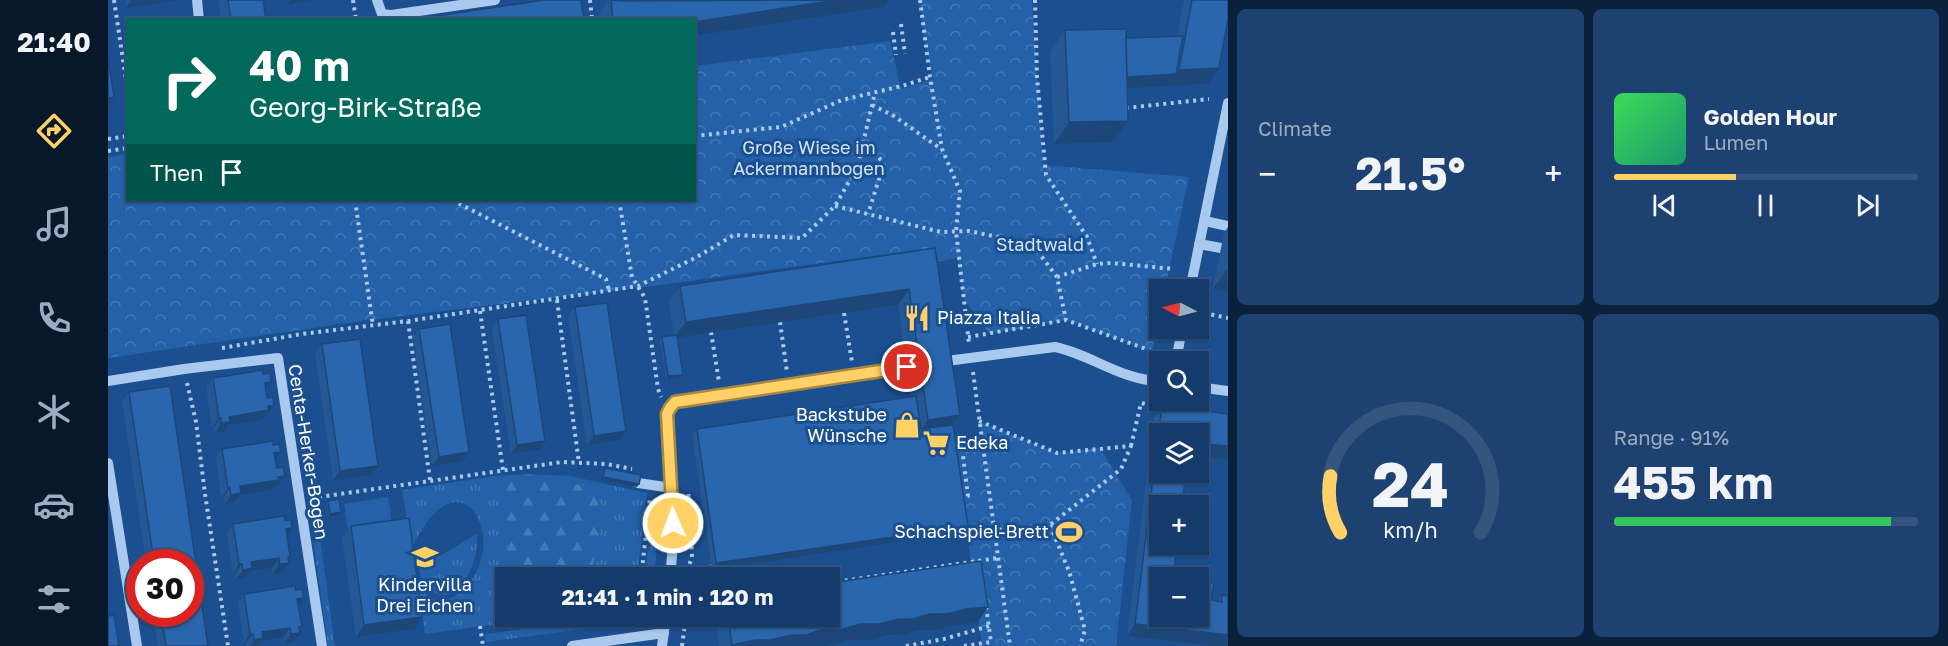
<!DOCTYPE html>
<meta charset="utf-8">
<style>
body{margin:0;font-family:"Golos Text",sans-serif;background:#1d4271;color:#f1f3f6;height:100vh;display:flex;flex-direction:column;font-size:22px;white-space:nowrap}
*{box-sizing:border-box;margin:0}
p{font-size:20px;color:#9dadc1}
.icon{flex:none;width:33px;height:33px;fill:none;stroke:currentColor;stroke-width:2;stroke-linecap:round;stroke-linejoin:round}
.map{position:relative;flex:1;overflow:hidden}
.sheet{display:flex;flex-direction:column;gap:9px;padding:9px;background:#0b203b;width:720px}
.sheet>*{flex:none}
.hud{position:absolute;left:18px;top:18px;width:570px;height:183px;border-radius:0px;box-shadow:0 2px 4px #0004,0 0 0 2px #33557e;background:#00695c;color:#fff;overflow:hidden}
.needle{width:39px;rotate:276deg}
.controls{position:absolute;left:1041px;top:279px;display:grid;gap:12px}
.controls a{display:grid;place-items:center;width:60px;height:60px;border-radius:0px;background:#143b6b;box-shadow:0 2px 4px #0004,0 0 0 2px #33557e;font-size:30px}
.speed{position:absolute;left:18px;top:549px;display:flex;gap:12px;font-size:30px;font-weight:700;text-align:center}
.speed>*{display:grid;place-content:center;width:78px;height:78px;border-radius:50%;background:#143b6b;box-shadow:0 2px 4px #0004,0 0 0 2px #33557e;line-height:1}
.speed .limit{border:9px solid #d22;background:#fff;color:#111}
.pin{position:absolute;display:grid;place-items:center;width:51px;height:51px;color:#fff;margin:-26px;border:3px solid #fff;border-radius:50%;box-shadow:0 2px 6px #0007}
.me{position:absolute;width:66px;margin:-33px;rotate:358deg;stroke-linejoin:round;filter:drop-shadow(0 0 4px #0008)}
.turn{display:flex;align-items:center;gap:21px;height:126px;padding:0 24px;font-size:27px}
.turn .icon{width:78px;height:78px;stroke-width:2.5}
.turn b{display:block;font-size:42px;line-height:51px}
.then{display:flex;align-items:center;height:57px;padding:0 24px;background:#0003;gap:12px;font-size:22px}
.big{font-size:45px;font-weight:700;line-height:1.1}
.sheet .tile{flex:1;display:flex;flex-direction:column;justify-content:center;gap:9px;min-width:0;padding:0 21px;border-radius:9px;background:#1d4271}
.sheet .dial{align-items:center;gap:0}
.dial svg{height:156px;overflow:visible;fill:none;stroke:#33557e;stroke-width:7;stroke-linecap:round;text-anchor:middle}
.dial text{fill:#f1f3f6;stroke:none}
.song{display:flex;align-items:center;gap:18px}
.cover{width:72px;height:72px;border-radius:9px;background:linear-gradient(135deg,hsl(130 70% 55%),hsl(160 70% 35%))}
.played{height:6px;border-radius:3px;background:linear-gradient(90deg,#ffd166 40%,#33557e 40%)}
.keys{display:flex;justify-content:space-around;direction:ltr}
.heat{display:flex;justify-content:space-between;align-items:center;font-size:33px;direction:ltr}
.charge{height:9px;border-radius:4px;background:linear-gradient(90deg,#34c759 91%,#33557e 0)}
.sheet .tiles{flex:1;display:grid;gap:9px;grid-template-columns:repeat(2,1fr)}
.trip{position:absolute;left:387px;top:567px;width:345px;height:60px;border-radius:0px;background:#143b6b;box-shadow:0 2px 4px #0004,0 0 0 2px #33557e;font-weight:700;line-height:60px;text-align:center}
main{display:flex;flex:1;min-height:0}
.dock{display:flex;flex-direction:column;width:108px;justify-content:space-around;align-items:center;background:#08182b;color:#9dadc1}
.dock .icon{width:42px;height:42px}
.dock .current{color:#ffd166}
.dock b{font-size:27px;color:#f1f3f6}
.map>svg:first-child{display:block}
</style>
<main>
<nav class="dock">
<b>21:40</b>
<svg class="icon current" aria-label="directions" viewBox="0 0 24 24"><path d="M12 3l9 9-9 9-9-9zM9 14v-3h6M13 9l2 2-2 2"/></svg>
<svg class="icon" aria-label="music" viewBox="0 0 24 24"><path d="M9 18V5l10-2v13"/><circle cx="6" cy="18" r="3"/><circle cx="16" cy="16" r="3"/></svg>
<svg class="icon" aria-label="phone" viewBox="0 0 24 24"><path d="M5 4h4l2 5-3 2q2 4 5 5l2-3 5 2v4C11 20 4 13 5 4z"/></svg>
<svg class="icon" aria-label="climate" viewBox="0 0 24 24"><path d="M12 3v18M4 7l16 10M4 17L20 7"/></svg>
<svg class="icon" aria-label="car" viewBox="0 0 24 24"><path d="M5 17H2v-5l4-1 3-4h7l3 4 3 1v5h-3M9 17h6M6 11h13"/><circle cx="7" cy="17" r="2"/><circle cx="17" cy="17" r="2"/></svg>
<svg class="icon" aria-label="filters" viewBox="0 0 24 24"><path d="M4 7h16M4 17h16"/><circle cx="9" cy="7" r="2"/><circle cx="15" cy="17" r="2"/></svg>
</nav>
<div class="map">
<svg width="1120" height="646" viewBox="0 0 1120 646">
<defs>
<pattern id="grass-tufts" width="24" height="20" patternUnits="userSpaceOnUse" patternTransform="scale(1.5)"><rect width="24" height="20" fill="#2461a8"/><path d="M3 7l-1-3M5 7V3M7 7l1-3M15 17l-1-3M17 17v-4M19 17l1-3" fill="none" stroke="#4579b5"/></pattern>
<pattern id="forest-firs" width="22" height="20" patternUnits="userSpaceOnUse" patternTransform="scale(1.5)"><rect width="22" height="20" fill="#2461a8"/><path d="M5 1l3.5 6h-7zM16 11l3.5 6h-7z" fill="#4579b5"/></pattern>
<pattern id="park-crowns" width="20" height="18" patternUnits="userSpaceOnUse" patternTransform="scale(1.5)"><rect width="20" height="18" fill="#2461a8"/><path d="M2 6a3 3 0 1 1 6 0M12 15a3 3 0 1 1 6 0" fill="none" stroke="#4579b5"/></pattern>
</defs>
<rect width="100%" height="100%" fill="#1b4f8f"/>
<g fill="url(#grass-tufts)">
<path d="M 420,474 L 462,476 L 539,493 L 529,577 L 398,578 L 398,616 L 442,617 L 317,634 L 310,587 C 321,598 335,606 350,594 C 409,547 353,442 304,548 L 294,490 L 387,476 Z"/>
<polygon points="546,500 548,559 545,577 537,577"/>
<polygon points="211,531 227,646 220,646 204,532"/>
<path d="M 369,534 C 369,540 369,547 368,553 C 365,571 346,608 324,591 C 315,585 312,578 311,568 Z"/>
<polygon points="498,618 499,626 378,642 377,634"/>
</g>
<polygon fill="url(#forest-firs)" points="390,482 446,482 481,486 496,508 485,565 461,577 437,578 403,565"/>
<g fill="url(#park-crowns)">
<polygon points="812,0 924,0 935,165 1081,177 1057,289 1052,290 1051,317 1044,352 958,320 882,334 855,298 850,258 827,262 825,248 544,286 260,320 0,358 0,157 19,154 20,200 586,200 587,66 782,41 793,89 825,79 816,36"/>
<polygon points="871,421 949,453 992,448 1024,500 1008,646 874,646 848,449 875,445"/>
</g>
<polygon fill="#2461a8" points="280,497 284,522 240,529 236,504"/>
<g fill="none" stroke-linecap="round" stroke-linejoin="round">
<g stroke="#a9c9ee" stroke-width="4" stroke-dasharray="3 4.5" stroke-linecap="butt">
<polyline points="6,0 20,93"/>
<polyline points="245,0 248,20"/>
<polyline points="482,0 484,20"/>
<polyline points="812,0 822,77 834,149 852,191 848,231 861,344"/>
<polyline points="927,0 929,77 938,175 979,237 989,264"/>
<polyline points="793,24 797,54"/>
<polyline points="785,32 788,55"/>
<polyline points="764,105 786,116 833,149"/>
<polyline points="1018,108 1101,99"/>
<polyline points="586,136 673,127 734,100 794,86 822,77"/>
<polyline points="0,139 20,136"/>
<polyline points="755,142 776,163 760,214"/>
<polyline points="0,151 20,148"/>
<polyline points="247,200 265,326"/>
<polyline points="344,200 498,279 501,291"/>
<polyline points="511,200 524,277 537,298 550,389 553,397"/>
<polyline points="727,206 833,232 861,231 924,244 949,277 958,320"/>
<polyline points="949,277 989,264 1003,263 1066,269"/>
<polyline points="449,300 471,463"/>
<polyline points="372,311 395,470"/>
<polyline points="736,313 744,362"/>
<polyline points="1096,313 1120,318"/>
<polyline points="300,321 322,480"/>
<polyline points="672,322 679,372"/>
<polyline points="603,332 611,382"/>
<polyline points="860,337 958,320 1049,353"/>
<polyline points="114,348 194,334 300,321 530,286 587,258 626,235 694,238 727,206 749,168 767,93"/>
<polyline points="865,372 902,646"/>
<polyline points="795,380 802,391"/>
<polyline points="79,383 88,422 97,494 120,646"/>
<polyline points="871,421 949,453 1023,446 1013,469 942,525 887,530"/>
<polyline points="1023,446 1033,403 1056,408"/>
<polyline points="211,497 454,462 499,464 524,469"/>
<polyline points="852,497 860,496 854,448"/>
<polyline points="942,525 961,571 977,630 972,646"/>
<polyline points="579,570 607,566"/>
<polyline points="579,571 584,557 583,521 580,490"/>
<polyline points="533,578 542,498"/>
<polyline points="722,583 890,558"/>
<polyline points="372,626 375,646"/>
<polyline points="574,646 578,616"/>
<polyline points="798,646 836,639 881,626"/>
<polyline points="856,646 883,642 878,606"/>
</g>
<g stroke="#a9c9ee" stroke-width="10">
<polyline points="89,0 91,20"/>
<polyline points="269,0 274,14 283,15 387,0"/>
<polyline points="1097,221 1120,226"/>
<polyline points="1091,244 1113,248"/>
<polyline points="1082,290 1120,103"/>
<path d="M 831,362 L 947,347 C 982,354 1015,381 1052,381"/>
<polyline points="1068,362 1074,328"/>
<polyline points="0,381 76,369 170,358 214,646"/>
<polyline points="1090,387 1120,391"/>
<polyline points="0,463 29,646"/>
<polyline points="530,483 564,488"/>
<polyline points="562,578 565,545 559,414 562,408 567,402 799,367"/>
<polyline points="464,646 556,633"/>
<polyline points="554,646 558,616"/>
</g>
</g>
<g fill="#245895">
<polygon points="17,0 73,0 18,8"/>
<polygon points="110,0 155,0 158,20 113,20"/>
<polygon points="500,0 518,0 776,7 586,36 586,20 492,20 491,13"/>
<polygon points="1076,0 1120,0 1111,68 1100,84 1019,88 1005,142 946,144 942,52 957,30 1018,38 1069,36"/>
<polygon points="1120,227 1120,292 1105,289 1116,233"/>
<polygon points="827,248 852,415 845,425 855,532 604,570 584,435 589,429 803,397 790,305 569,337 575,375 572,378 558,380 552,340 554,337 566,335 561,302 572,286"/>
<polygon points="467,307 512,440 479,445 460,317"/>
<polygon points="390,319 431,450 403,454 384,329"/>
<polygon points="311,329 361,452 354,462 324,466 305,338"/>
<polygon points="214,344 263,475 225,480 207,353"/>
<polygon points="155,374 163,382 158,390 160,415 158,415 154,420 120,425 116,432 107,433 106,427 104,428 98,387 105,378"/>
<polygon points="62,386 100,646 50,646 45,614 82,614 82,562 38,562 14,401 21,392"/>
<polygon points="1054,406 1120,414 1120,459 1090,456 1090,434 1052,434 1052,616 1090,616 1090,589 1096,582 1103,600 1110,601 1114,595 1120,646 1102,646 1019,636 1046,418"/>
<polygon points="165,445 173,452 167,460 170,485 167,486 164,490 132,495 126,503 117,504 116,497 113,498 108,458 114,449"/>
<polygon points="220,501 233,512 231,515 220,517 218,504"/>
<polygon points="177,520 184,528 179,536 182,556 174,572 165,574 164,568 142,571 137,578 128,579 127,573 125,574 119,533 125,524"/>
<polygon points="243,526 306,629 248,637 234,538"/>
<polygon points="136,594 190,606 194,626 185,642 176,644 175,637 154,641 150,646 139,646 138,643 136,643 130,603"/>
<polygon points="880,607 869,623 846,625 828,630 810,630 794,635 779,635 761,640 741,640 721,646 611,646 607,616 722,616"/>
</g>
<g fill="#1d4779">
<polygon points="23,0 73,0 18,8"/>
<polygon points="183,0 203,0 180,4"/>
<polygon points="728,0 781,0 776,7 586,36 586,22"/>
<polygon points="1111,68 1100,84 1003,89 1012,77 1068,74 1071,70"/>
<polygon points="6,97 0,106 0,98"/>
<polygon points="1020,121 1005,142 946,144 961,122"/>
<polygon points="1119,269 1120,292 1105,289"/>
<polygon points="801,289 790,305 566,338 578,322"/>
<polygon points="575,375 572,378 558,380 560,376"/>
<polygon points="163,382 156,391 157,383"/>
<polygon points="160,406 166,406 160,415 158,415 154,420 120,425 116,432 107,433 113,423 121,417"/>
<polygon points="852,415 840,431 809,436 820,420"/>
<polygon points="111,418 113,418 106,427 104,428"/>
<polygon points="518,431 512,440 479,445 486,436"/>
<polygon points="437,441 431,450 403,454 409,445"/>
<polygon points="1090,443 1120,446 1120,459 1090,456"/>
<polygon points="173,452 166,461 166,453"/>
<polygon points="361,452 354,462 324,466 331,457"/>
<polygon points="270,466 263,475 225,480 232,471"/>
<polygon points="177,476 170,485 167,486 164,490 132,495 126,503 117,504 123,495 132,486"/>
<polygon points="495,477 531,484 529,487 493,480"/>
<polygon points="120,488 122,488 116,497 113,498"/>
<polygon points="233,512 231,515 220,517 222,514"/>
<polygon points="860,526 855,532 604,570 608,563"/>
<polygon points="184,528 178,538 178,529"/>
<polygon points="182,556 177,563 181,563 174,572 165,574 171,564 180,557"/>
<polygon points="171,558 164,568 142,571 137,578 128,579 135,570 143,562"/>
<polygon points="131,564 134,564 127,573 125,574"/>
<polygon points="196,598 189,608 189,599"/>
<polygon points="880,607 869,623 846,625 828,630 810,630 794,635 779,635 761,640 741,640 721,646 624,646 647,640 752,624 857,609"/>
<polygon points="314,617 306,629 248,637 256,625"/>
<polygon points="1027,624 1120,635 1120,646 1102,646 1019,636"/>
<polygon points="194,626 188,633 192,633 185,642 176,644 183,634 191,627"/>
<polygon points="182,628 175,637 154,641 150,646 142,646 146,640 154,632"/>
<polygon points="142,634 145,634 138,643 136,643"/>
</g>
<g fill="#2a66ad" stroke="#1d4779" stroke-width="1.5">
<polygon points="120,0 155,0 158,20 123,20"/>
<polygon points="436,0 473,0 476,20 302,20"/>
<polygon points="503,0 518,1 728,0 586,22 586,20 505,20"/>
<polygon points="1084,0 1120,0 1120,19 1111,68 1071,70"/>
<polygon points="1018,29 1020,121 961,122 957,30"/>
<polygon points="1075,36 1068,74 1019,77 1018,38"/>
<polygon points="0,58 6,97 0,98"/>
<polygon points="827,248 852,415 820,420 801,289 578,322 572,286"/>
<polygon points="499,303 518,431 486,436 467,307"/>
<polygon points="418,315 437,441 409,445 390,319"/>
<polygon points="342,324 361,452 331,457 311,329"/>
<polygon points="569,335 575,375 560,376 554,337"/>
<polygon points="252,339 270,466 232,471 214,344"/>
<polygon points="155,370 155,374 162,373 163,382 157,383 159,398 165,397 166,406 160,406 161,410 121,417 122,422 113,423 113,418 111,418 105,378"/>
<polygon points="62,386 100,646 58,646 53,614 82,614 82,562 46,562 21,392"/>
<polygon points="808,396 813,429 845,425 860,526 608,563 589,429"/>
<polygon points="1054,406 1120,414 1120,446 1090,443 1090,434 1052,434 1052,472 1078,472 1074,506 1052,506 1052,544 1069,544 1065,578 1052,578 1052,616 1090,616 1090,597 1094,597 1096,582 1106,583 1103,600 1114,602 1114,595 1120,596 1120,635 1027,624"/>
<polygon points="165,441 165,445 171,444 173,452 166,453 169,468 175,467 177,476 170,477 171,480 132,486 133,493 123,495 122,488 120,488 114,449"/>
<polygon points="497,468 533,475 531,484 495,477"/>
<polygon points="231,499 233,512 222,514 220,501"/>
<polygon points="176,516 177,520 183,520 184,528 178,529 182,556 180,557 181,563 171,564 171,558 143,562 144,568 135,570 134,564 131,564 125,524"/>
<polygon points="301,518 314,617 256,625 243,526"/>
<polygon points="873,561 880,607 857,609 839,614 821,614 805,619 790,619 772,624 752,624 732,630 713,630 698,635 682,635 663,640 647,640 624,645 620,616 722,616 722,583"/>
<polygon points="187,586 188,590 194,589 196,598 189,599 194,626 191,627 192,633 183,634 182,628 154,632 155,638 146,640 145,634 142,634 136,594"/>
<polygon points="6,615 11,646 0,646 0,616"/>
</g>
<g fill="none" stroke-linecap="round" stroke-linejoin="round">
<g stroke="#a68842" stroke-width="15">
<polyline id="route" points="565,523 559,414 562,408 567,402 799,367"/>
</g>
<use href="#route" stroke="#ffd166" stroke-width="10"/>
</g>
<defs>
<g id="restaurant-bare" transform="scale(2.07)"><path d="M-5-6h1v4h1v-4h1v4h1v-4h1v5L-1.5 .5V6h-2V.5L-5-1ZM5-6V6H3V1.5H1.5Q1.5-4 5-6Z" fill="#ffd166" stroke="#1b4f8f" stroke-width="2.5" paint-order="stroke"/></g>
<g id="shop-bare" transform="scale(2.07)"><path d="M-5-2.5h2.3a2.7 3.5 0 0 1 5.4 0H5L5.5 6h-11ZM-1.5-2.5h3a1.5 2.3 0 0 0-3 0Z" fill="#ffd166" stroke="#1b4f8f" stroke-width="2.5" paint-order="stroke"/></g>
<g id="supermarket-bare" transform="scale(2.07)"><path d="M-6-5.5h2.5l.6 2H6L4.5 2H-2.5L-4.4-4H-6ZM-1.5 3.2a1.3 1.3 0 1 0 .1 0ZM3 3.2a1.3 1.3 0 1 0 .1 0Z" fill="#ffd166" stroke="#1b4f8f" stroke-width="2.5" paint-order="stroke"/></g>
<g id="stadium-bare" transform="scale(2.07)"><path d="M0-5a6.5 5 0 1 0 0 10a6.5 5 0 1 0 0-10ZM-3.5-1.8h7v3.6h-7Z" fill="#ffd166" stroke="#1b4f8f" stroke-width="2.5" paint-order="stroke"/></g>
<g id="school-bare" transform="scale(2.07)"><path d="M0-5L7-2L0 1L-7-2ZM-4 1L0 2.5L4 1V4Q0 6-4 4Z" fill="#ffd166" stroke="#1b4f8f" stroke-width="2.5" paint-order="stroke"/></g>
</defs>
<g fill-rule="evenodd">
<use href="#restaurant-bare" x="809" y="318"/>
<use href="#shop-bare" x="799" y="425"/>
<use href="#supermarket-bare" x="828" y="443"/>
<use href="#stadium-bare" x="961" y="532"/>
<use href="#school-bare" x="317" y="557"/>
</g>
<g text-anchor="middle" stroke-width="6" stroke-linejoin="round" paint-order="stroke">
<g font-size="18" fill="#cfe3fa" stroke="#1b4f8f">
<text x="701" y="154">Große Wiese im<tspan x="701" dy="21">Ackermannbogen</tspan></text>
<text x="932" y="251">Stadtwald</text>
</g>
<g font-size="18" fill="#fff" stroke="#1b4f8f" text-anchor="start">
<text x="829" y="324">Piazza Italia</text>
<text x="779" y="421" text-anchor="end">Backstube<tspan x="779" dy="21">Wünsche</tspan></text>
<text x="848" y="449">Edeka</text>
<text x="941" y="538" text-anchor="end">Schachspiel-Brett</text>
<text x="317" y="591" text-anchor="middle">Kindervilla<tspan x="317" dy="21">Drei Eichen</tspan></text>
</g>
<g font-size="18" fill="#fff" stroke="#1b4f8f">
<text transform="translate(200 452) rotate(81)" y="6">Centa-Herker-Bogen</text>
</g>
</g>
</svg>
<div class="controls">
<a><svg class="needle" viewBox="-14 -14 28 28"><path d="M0-13l5 13h-10z" fill="#e53935"/><path d="M0 13l5-13h-10z" fill="#9dadc1"/></svg></a>
<a><svg class="icon" aria-label="search" viewBox="0 0 24 24"><circle cx="10" cy="10" r="6"/><path d="M15 15l6 6"/></svg></a>
<a><svg class="icon" aria-label="layers" viewBox="0 0 24 24"><path d="M12 4l9 5-9 5-9-5zM3 14l9 5 9-5"/></svg></a>
<a>+</a>
<a>−</a>
</div>
<div class="speed"><div class="limit">30</div></div>
<div class="pin" style="left:799px;top:367px;background:#d93025"><svg class="icon" aria-label="arrive" viewBox="0 0 24 24"><path d="M6 21V4h12l-3 4 3 4H6"/></svg></div>
<svg class="me" style="left:565px;top:523px" viewBox="-20 -20 40 40"><circle r="17" fill="#ffd166" stroke="#fff" stroke-width="3"/><path d="M0-11L8 9 0 5-8 9z" fill="#fff"/></svg>
<div class="trip">21:41 · 1 min · 120 m</div>
<div class="hud">
<div class="turn"><svg class="icon" aria-label="right" viewBox="0 0 24 24"><path d="M7 20v-9h11M14 6l5 5-5 5"/></svg><div><b>40 m</b>Georg-Birk-Straße</div></div>
<div class="then">Then<svg class="icon" aria-label="arrive" viewBox="0 0 24 24"><path d="M6 21V4h12l-3 4 3 4H6"/></svg></div>
</div>
</div>
<section class="sheet">
<div class="tiles">
<div class="tile"><p>Climate</p>
<div class="heat"><a>−</a><b class="big">21.5°</b><a>+</a></div>
</div>
<div class="tile">
<div class="song"><i class="cover"></i><div><b>Golden Hour</b><p>Lumen</p></div></div>
<div class="played"></div>
<div class="keys"><svg class="icon" aria-label="previous" viewBox="0 0 24 24"><path d="M18 5L8 12l10 7zM5 5v14"/></svg><svg class="icon" aria-label="pause" viewBox="0 0 24 24"><path d="M8 5v14M16 5v14"/></svg><svg class="icon" aria-label="next" viewBox="0 0 24 24"><path d="M6 5l10 7-10 7zM19 5v14"/></svg></div>
</div>
<div class="tile dial"><svg viewBox="0 0 100 80">
<path d="M14 69A42 42 0 1 1 86 69"/>
<path d="M14 69A42 42 0 0 1 9 40" stroke="#ffd166"/>
<text x="50" y="56" font-size="32" font-weight="700">24</text>
<text x="50" y="72" font-size="11">km/h</text>
</svg></div>
<div class="tile"><p>Range · 91%</p><b class="big">455 km</b><div class="charge"></div></div>
</div>
</section>
</main>
